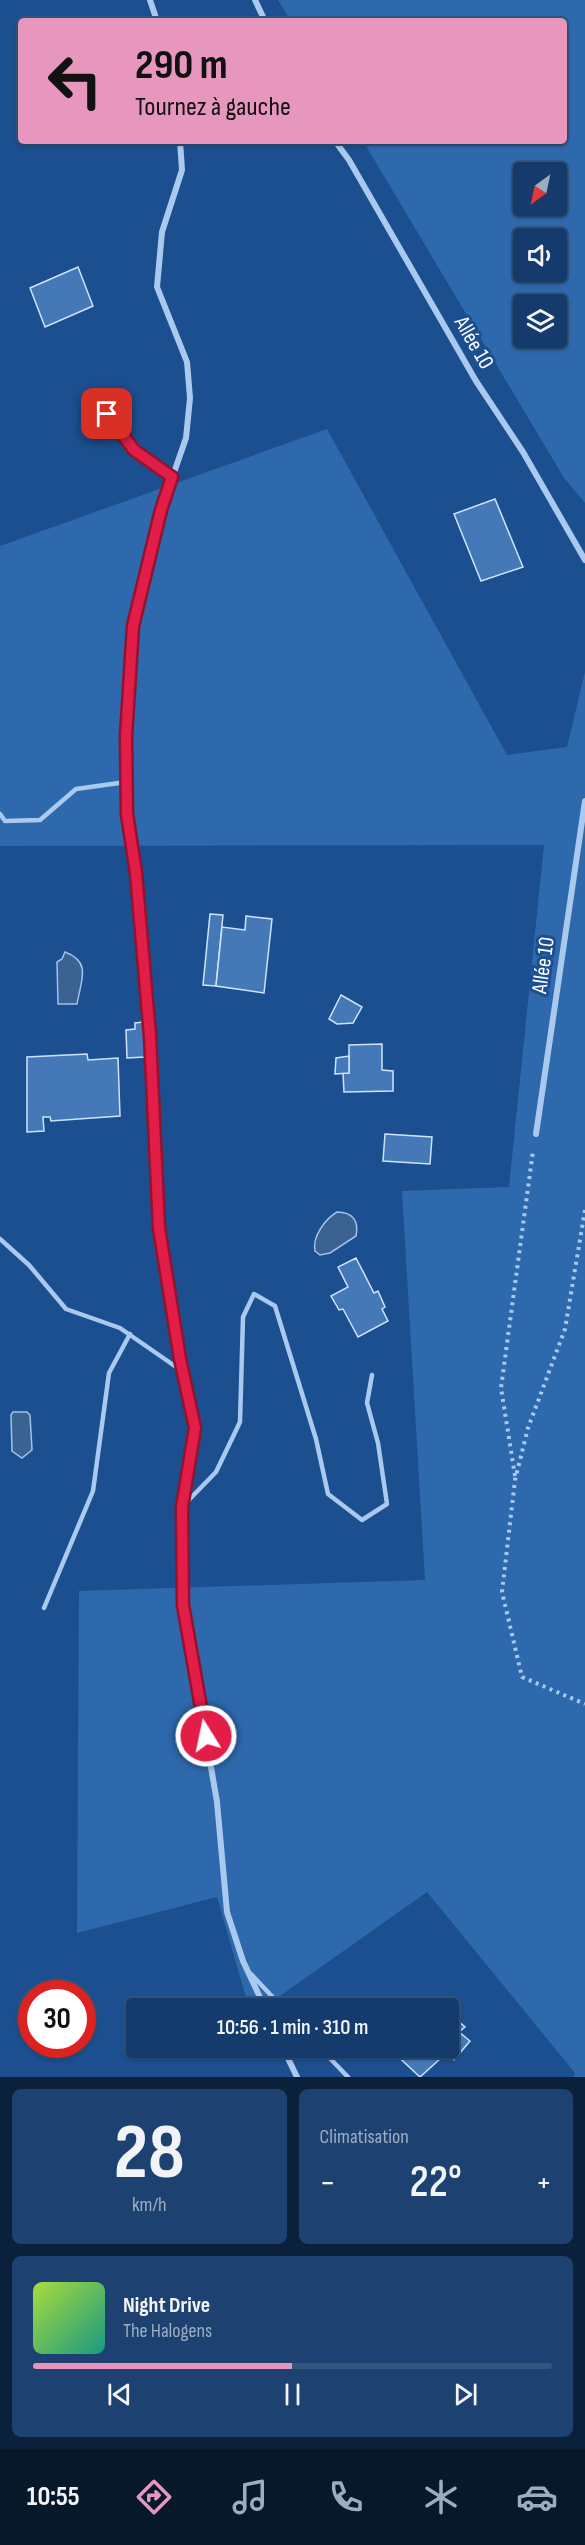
<!DOCTYPE html>
<html lang="fr">
<meta charset="utf-8">
<style>
body{margin:0;font-family:"Sofia Sans Condensed",sans-serif;background:#1d4271;color:#f1f3f6;height:100vh;display:flex;flex-direction:column;font-size:22px;white-space:nowrap}
*{box-sizing:border-box;margin:0}
p{font-size:20px;color:#9dadc1}
.icon{flex:none;width:33px;height:33px;fill:none;stroke:currentColor;stroke-width:2;stroke-linecap:round;stroke-linejoin:round}
.map{position:relative;height:2077px;overflow:hidden}
.sheet{display:flex;flex-direction:column;gap:12px;padding:12px;background:#0b203b;flex:1}
.sheet>*{flex:none}
.guide{position:absolute;left:18px;top:18px;width:549px;height:126px;border-radius:6px;box-shadow:0 2px 4px #0004,0 0 0 2px #33557e;background:#e797bd;color:#111;overflow:hidden}
.needle{width:39px;rotate:213deg}
.controls{position:absolute;left:513px;top:162px;display:grid;gap:12px}
.controls a{display:grid;place-items:center;width:54px;height:54px;border-radius:6px;background:#143b6b;box-shadow:0 2px 4px #0004,0 0 0 2px #33557e;font-size:30px}
.speed{position:absolute;left:18px;top:1980px;display:flex;gap:12px;font-size:30px;font-weight:700;text-align:center}
.speed>*{display:grid;place-content:center;width:78px;height:78px;border-radius:50%;background:#143b6b;box-shadow:0 2px 4px #0004,0 0 0 2px #33557e;line-height:1}
.speed .limit{border:9px solid #d22;background:#fff;color:#111}
.pin{position:absolute;display:grid;place-items:center;width:51px;height:51px;color:#fff;margin:-26px;border-radius:12px;box-shadow:0 3px 9px #0006}
.me{position:absolute;width:66px;margin:-33px;rotate:350deg;stroke-linejoin:round;filter:drop-shadow(0 0 4px #0008)}
.turn{display:flex;align-items:center;gap:21px;height:126px;padding:0 18px;font-size:27px}
.turn .icon{width:78px;height:78px;stroke-width:2.5}
.turn b{display:block;font-size:42px;line-height:51px}
.big{font-size:45px;font-weight:600;line-height:1.1}
.sheet .tile{flex:1;display:flex;flex-direction:column;justify-content:center;gap:9px;min-width:0;padding:0 21px;border-radius:9px;background:#1d4271}
.sheet .dial{align-items:center;gap:0}
.dial b{font-size:78px;line-height:1}
.song{display:flex;align-items:center;gap:18px}
.cover{width:72px;height:72px;border-radius:9px;background:linear-gradient(135deg,hsl(80 70% 55%),hsl(170 70% 35%))}
.played{height:6px;border-radius:3px;background:linear-gradient(90deg,#e797bd 50%,#33557e 50%)}
.keys{display:flex;justify-content:space-around;direction:ltr}
.heat{display:flex;justify-content:space-between;align-items:center;font-size:33px;direction:ltr}
.sheet .tiles{flex:1;display:grid;gap:12px;grid-template-columns:1fr 1fr}
.tile:last-child{grid-column:span 2}
.trip{position:absolute;left:126px;top:1998px;width:333px;height:60px;border-radius:6px;background:#143b6b;box-shadow:0 2px 4px #0004,0 0 0 2px #33557e;font-weight:600;line-height:60px;text-align:center}
.tab-bar{display:flex;height:96px;justify-content:space-around;align-items:center;background:#08182b;color:#9dadc1}
.tab-bar .icon{width:42px;height:42px}
.tab-bar .active{color:#e797bd}
.tab-bar b{font-size:27px;color:#f1f3f6}
.map>svg:first-child{display:block}
</style>
<div class="map">
<svg width="585" height="2077" viewBox="0 0 585 2077">
<rect width="100%" height="100%" fill="#1b4f8f"/>
<g fill="#2e69ad" fill-rule="evenodd">
<path d="M 278,0 L 585,0 L 585,503 L 564,478 L 363,141 L 564,141 L 564,21 L 291,21 ZM 524,172 L 556,172 L 556,206 L 524,206 ZM 524,238 L 556,238 L 556,272 L 524,272 ZM 524,304 L 556,304 L 556,338 L 524,338 Z"/>
<polygon points="327,429 507,755 567,747 585,672 585,2077 573,2077 575,2073 427,1892 263,2008 249,2008 217,1897 77,1933 79,1591 425,1580 402,1191 509,1187 544,845 0,846 0,546"/>
</g>
<g fill="#3c6290" stroke="#9cc4f0" stroke-width="1.5">
<path d="M 65,952 C 92,962 81,980 77,1004 L 58,1004 L 57,962 L 62,959 Z"/>
<path d="M 337,1212 C 353,1212 359,1221 356,1236 L 330,1253 L 320,1255 L 315,1251 C 312,1237 325,1219 337,1212 Z"/>
<polygon points="13,1412 27,1412 30,1415 32,1450 22,1458 12,1451 11,1415"/>
</g>
<g fill="#4478b7" stroke="#cfe3fa" stroke-width="1.5">
<polygon points="78,267 93,306 45,327 30,288"/>
<polygon points="495,499 523,567 481,581 454,514"/>
<polygon points="210,914 223,915 216,986 203,985"/>
<polygon points="246,916 272,919 264,993 216,986 222,927 245,930"/>
<polygon points="341,995 362,1007 353,1023 337,1024 329,1019"/>
<polygon points="143,1022 145,1057 127,1058 126,1030 135,1029 135,1023"/>
<polygon points="382,1044 382,1070 393,1071 393,1091 344,1092 343,1073 349,1073 349,1045"/>
<polygon points="87,1054 88,1060 118,1058 120,1116 51,1121 50,1117 43,1117 44,1131 27,1132 27,1057"/>
<polygon points="349,1056 349,1073 335,1074 336,1058"/>
<polygon points="385,1134 432,1137 430,1164 383,1161"/>
<polygon points="356,1258 374,1293 378,1291 385,1307 382,1309 388,1321 358,1337 343,1309 339,1310 331,1296 348,1287 338,1267"/>
<polygon points="448,2012 465,2027 459,2032 470,2041 454,2060 440,2048 448,2048"/>
<polygon points="394,2048 439,2048 441,2058 420,2077 391,2050"/>
</g>
<g fill="none" stroke-linecap="round" stroke-linejoin="round">
<g stroke="#a9c9ee" stroke-width="4" stroke-dasharray="3 4.5" stroke-linecap="butt">
<polyline points="585,1210 565,1329 528,1428 515,1480 502,1592 522,1677 585,1704"/>
<polyline points="515,1476 501,1388 533,1151"/>
</g>
<g stroke="#a9c9ee" stroke-width="4.5">
<polyline points="107,414 133,450 172,477"/>
<polyline points="0,814 5,821 40,820 76,789 126,782"/>
<polyline points="0,1239 29,1265 66,1309 120,1328 182,1371"/>
<polyline points="182,1507 216,1472 240,1422 243,1317 254,1294 275,1306 316,1439 328,1494 362,1520 387,1504 378,1443 367,1403 372,1375"/>
<polyline points="44,1608 93,1491 109,1373 130,1334"/>
<polyline points="251,1974 283,2008"/>
<polyline points="320,2048 348,2077"/>
</g>
<g stroke="#a9c9ee" stroke-width="6">
<polyline points="150,0 157,21"/>
<polyline points="255,0 265,21"/>
<polyline points="180,141 182,170 162,232 157,287 187,362 190,398 186,438 161,510 133,626 126,736 127,814 136,874 150,1036 159,1228 180,1359 195,1428 182,1507 183,1605 217,1802 227,1912 243,1961 265,2008"/>
<polyline points="335,141 349,160 476,381 523,452 585,560"/>
<polyline points="536,1134 585,801"/>
<polyline points="283,2048 297,2077"/>
</g>
</g>
<g fill="none" stroke-linecap="round" stroke-linejoin="round">
<g stroke="#92132f" stroke-width="15">
<polyline id="route" points="107,414 134,450 172,477 161,510 133,626 126,736 127,814 136,873 150,1036 159,1228 180,1359 195,1428 182,1507 183,1605 206,1736"/>
</g>
<use href="#route" stroke="#e11d48" stroke-width="10"/>
</g>
<g text-anchor="middle" stroke-width="6" stroke-linejoin="round" paint-order="stroke">
<g font-size="22" fill="#fff" stroke="#1b4f8f">
<text transform="translate(475 342) rotate(60)" y="8">Allée 10</text>
<text transform="translate(542 965) rotate(-82)" y="8">Allée 10</text>
</g>
</g>
</svg>
<div class="controls">
<a><svg class="needle" viewBox="-14 -14 28 28"><path d="M0-13l5 13h-10z" fill="#e53935"/><path d="M0 13l5-13h-10z" fill="#9dadc1"/></svg></a>
<a><svg class="icon" aria-label="sound" viewBox="0 0 24 24"><path d="M4 9h4l5-4v14l-5-4H4zM17 9q2 3 0 6"/></svg></a>
<a><svg class="icon" aria-label="layers" viewBox="0 0 24 24"><path d="M12 4l9 5-9 5-9-5zM3 14l9 5 9-5"/></svg></a>
</div>
<div class="speed"><div class="limit">30</div></div>
<div class="pin" style="left:107px;top:414px;background:#d93025"><svg class="icon" aria-label="arrive" viewBox="0 0 24 24"><path d="M6 21V4h12l-3 4 3 4H6"/></svg></div>
<svg class="me" style="left:206px;top:1736px" viewBox="-20 -20 40 40"><circle r="17" fill="#e11d48" stroke="#fff" stroke-width="3"/><path d="M0-11L8 9 0 5-8 9z" fill="#fff"/></svg>
<div class="trip">10:56 · 1 min · 310 m</div>
<div class="guide">
<div class="turn"><svg class="icon" aria-label="left" viewBox="0 0 24 24"><path d="M17 20v-9H6M10 6l-5 5 5 5"/></svg><div><b>290 m</b>Tournez à gauche</div></div>
</div>
</div>
<section class="sheet">
<div class="tiles">
<div class="tile dial"><b>28</b><p>km/h</p></div>
<div class="tile"><p>Climatisation</p>
<div class="heat"><a>−</a><b class="big">22°</b><a>+</a></div>
</div>
<div class="tile">
<div class="song"><i class="cover"></i><div><b>Night Drive</b><p>The Halogens</p></div></div>
<div class="played"></div>
<div class="keys"><svg class="icon" aria-label="previous" viewBox="0 0 24 24"><path d="M18 5L8 12l10 7zM5 5v14"/></svg><svg class="icon" aria-label="pause" viewBox="0 0 24 24"><path d="M8 5v14M16 5v14"/></svg><svg class="icon" aria-label="next" viewBox="0 0 24 24"><path d="M6 5l10 7-10 7zM19 5v14"/></svg></div>
</div>
</div>
</section>
<nav class="tab-bar">
<b>10:55</b>
<svg class="icon active" aria-label="directions" viewBox="0 0 24 24"><path d="M12 3l9 9-9 9-9-9zM9 14v-3h6M13 9l2 2-2 2"/></svg>
<svg class="icon" aria-label="music" viewBox="0 0 24 24"><path d="M9 18V5l10-2v13"/><circle cx="6" cy="18" r="3"/><circle cx="16" cy="16" r="3"/></svg>
<svg class="icon" aria-label="phone" viewBox="0 0 24 24"><path d="M5 4h4l2 5-3 2q2 4 5 5l2-3 5 2v4C11 20 4 13 5 4z"/></svg>
<svg class="icon" aria-label="climate" viewBox="0 0 24 24"><path d="M12 3v18M4 7l16 10M4 17L20 7"/></svg>
<svg class="icon" aria-label="car" viewBox="0 0 24 24"><path d="M5 17H2v-5l4-1 3-4h7l3 4 3 1v5h-3M9 17h6M6 11h13"/><circle cx="7" cy="17" r="2"/><circle cx="17" cy="17" r="2"/></svg>
</nav>
